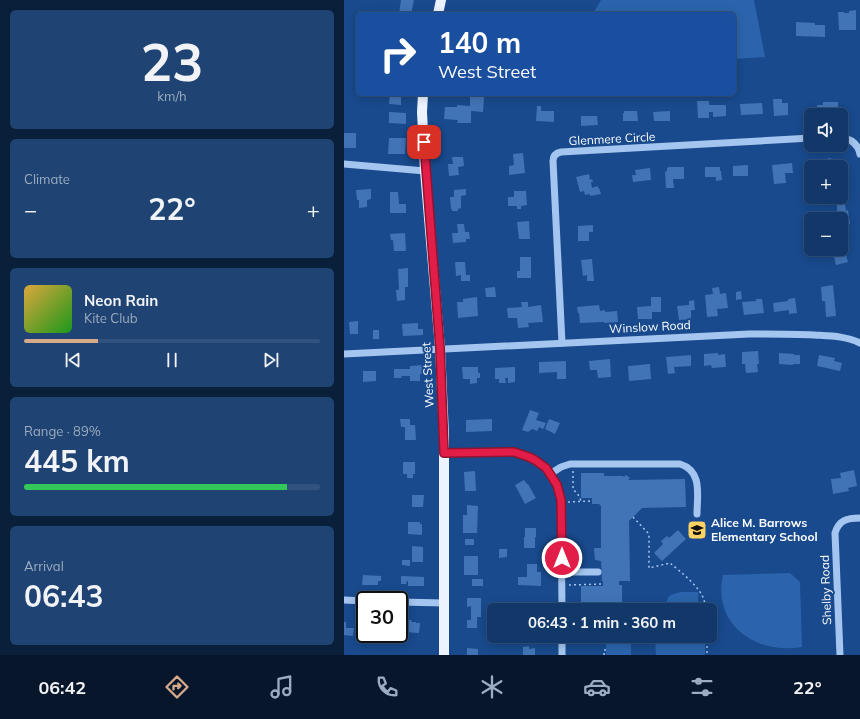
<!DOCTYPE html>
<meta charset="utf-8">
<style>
body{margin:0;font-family:Mulish,sans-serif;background:#1f4372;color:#f1f3f6;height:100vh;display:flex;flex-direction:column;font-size:15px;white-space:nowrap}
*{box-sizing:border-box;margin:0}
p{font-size:13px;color:#9cacc1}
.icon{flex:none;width:22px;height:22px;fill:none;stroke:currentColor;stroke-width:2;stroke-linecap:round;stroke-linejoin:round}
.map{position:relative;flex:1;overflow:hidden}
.details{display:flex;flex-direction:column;gap:10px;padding:10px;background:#0a1f3a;width:344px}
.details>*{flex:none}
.hud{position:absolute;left:12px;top:12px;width:380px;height:84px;border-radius:6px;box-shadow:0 2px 10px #0003,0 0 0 1px #31527e;background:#1a4fa0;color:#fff;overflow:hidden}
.fabs{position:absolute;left:460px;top:108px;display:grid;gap:8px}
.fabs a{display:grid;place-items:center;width:44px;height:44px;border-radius:6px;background:#12386a;box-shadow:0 2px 10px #0003,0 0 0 1px #31527e;font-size:20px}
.speed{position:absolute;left:12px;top:591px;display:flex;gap:8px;font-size:20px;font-weight:700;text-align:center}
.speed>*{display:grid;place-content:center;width:52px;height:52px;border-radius:50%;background:#12386a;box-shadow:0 2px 10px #0003,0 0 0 1px #31527e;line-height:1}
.speed .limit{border:2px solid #111;border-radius:6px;background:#fff;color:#111}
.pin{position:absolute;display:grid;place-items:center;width:34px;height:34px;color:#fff;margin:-17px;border-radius:8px;box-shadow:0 2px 6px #0006}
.me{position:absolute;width:44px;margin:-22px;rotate:0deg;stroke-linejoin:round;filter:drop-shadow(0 0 3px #0008)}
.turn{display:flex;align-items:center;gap:14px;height:84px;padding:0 16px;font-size:18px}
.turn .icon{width:52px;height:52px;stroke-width:2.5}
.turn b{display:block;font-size:28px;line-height:34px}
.big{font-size:30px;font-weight:700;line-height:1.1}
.details .tile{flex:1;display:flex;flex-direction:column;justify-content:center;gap:6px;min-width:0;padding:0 14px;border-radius:6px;background:#1f4372}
.details .dial{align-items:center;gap:0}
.dial b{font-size:52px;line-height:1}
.song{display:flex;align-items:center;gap:12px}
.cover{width:48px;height:48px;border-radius:6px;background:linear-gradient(135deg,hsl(40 70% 55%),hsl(120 70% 35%))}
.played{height:4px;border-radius:2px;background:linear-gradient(90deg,#d6ab8b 25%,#31527e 25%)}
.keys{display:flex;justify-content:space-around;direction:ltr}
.heat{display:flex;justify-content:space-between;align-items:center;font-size:22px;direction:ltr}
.charge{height:6px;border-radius:3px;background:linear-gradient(90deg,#34c759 89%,#31527e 0)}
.trip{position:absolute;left:143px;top:603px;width:230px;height:40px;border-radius:6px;background:#12386a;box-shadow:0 2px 10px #0003,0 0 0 1px #31527e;font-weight:700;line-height:40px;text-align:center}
.tab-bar{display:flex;height:64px;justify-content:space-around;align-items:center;background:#07162a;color:#9cacc1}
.tab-bar .icon{width:28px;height:28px}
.tab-bar .selected{color:#d6ab8b}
.tab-bar b{font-size:18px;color:#f1f3f6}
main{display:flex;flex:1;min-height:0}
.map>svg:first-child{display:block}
</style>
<main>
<section class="details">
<div class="tile dial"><b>23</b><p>km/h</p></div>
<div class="tile"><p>Climate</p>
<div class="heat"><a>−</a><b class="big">22°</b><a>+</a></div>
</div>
<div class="tile">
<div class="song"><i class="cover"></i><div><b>Neon Rain</b><p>Kite Club</p></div></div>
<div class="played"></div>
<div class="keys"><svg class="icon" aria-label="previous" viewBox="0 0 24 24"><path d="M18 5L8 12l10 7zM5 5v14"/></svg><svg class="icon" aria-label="pause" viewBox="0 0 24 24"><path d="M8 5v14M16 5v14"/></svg><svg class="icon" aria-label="next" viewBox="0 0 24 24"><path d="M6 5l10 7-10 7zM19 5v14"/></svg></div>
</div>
<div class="tile"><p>Range · 89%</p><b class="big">445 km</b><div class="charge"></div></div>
<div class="tile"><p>Arrival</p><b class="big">06:43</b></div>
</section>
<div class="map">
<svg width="516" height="655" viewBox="0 0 516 655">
<rect width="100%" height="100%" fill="#184a8d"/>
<g fill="#2b64ac">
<polygon points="257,0 410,0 421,57 390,59 390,14 248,14 253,7"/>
<path d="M 446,573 L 456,582 L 458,647 C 411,655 368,624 379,575 Z"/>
<path d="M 337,592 L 354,592 L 354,610 L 323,610 C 322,596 324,595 337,592 Z"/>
<rect x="262" y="636" width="25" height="19"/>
<polygon points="311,636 361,636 361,655 312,655"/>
</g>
<g fill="#4174b6">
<polygon points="57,0 70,0 67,14 55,14"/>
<polygon points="512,10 512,30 495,30 494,12 500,12 500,13 505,13 505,11"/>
<polygon points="452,22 471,23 471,25 481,25 481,37 452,36"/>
<polygon points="46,94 57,94 57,105 45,104"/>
<polygon points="126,97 140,97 139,112 127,111 127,123 113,123 114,120 100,119 101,107 113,107 113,105 126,106"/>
<polygon points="429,99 438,99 438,103 444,103 444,115 430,116"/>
<polygon points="353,101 365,101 365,105 382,105 382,116 369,117 369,112 365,112 365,118 354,118"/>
<polygon points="479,102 494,102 494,113 473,114 473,105 479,105"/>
<polygon points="418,103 419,114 397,115 396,104"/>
<polygon points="193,106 197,106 197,111 210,111 210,122 192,121"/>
<polygon points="280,111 293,111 294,121 279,121 279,113 280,113"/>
<polygon points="326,111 326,121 310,121 309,112"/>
<polygon points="45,112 62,113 62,124 45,123"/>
<polygon points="237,116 253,116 254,125 237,126"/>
<rect x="0" y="133" width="12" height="15"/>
<polygon points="45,138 62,138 61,154 44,154"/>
<polygon points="179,153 181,173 165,175 165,166 170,165 169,154"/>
<polygon points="108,157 119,157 120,166 114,167 115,175 105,176 104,164 109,164"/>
<polygon points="487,158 488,167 475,167 474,160"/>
<polygon points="448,163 449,173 441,173 442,183 430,184 428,165"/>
<polygon points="404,165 404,176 389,176 389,166"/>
<polygon points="325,167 340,167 340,179 329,179 330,188 322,188 321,172 323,171 323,168"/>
<polygon points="361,167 376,167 376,171 377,171 378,180 372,181 372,177 361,177"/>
<polygon points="306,168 307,180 289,182 288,175 292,175 291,170"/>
<polygon points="245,174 246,180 248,179 249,182 247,182 248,188 254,186 254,188 255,188 257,194 246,196 246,194 241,195 240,191 236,192 232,177"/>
<polygon points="27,189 27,199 23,200 23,207 15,208 15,200 13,200 12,190"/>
<polygon points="122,189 122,195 117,196 117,208 114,209 114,211 108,211 108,209 107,209 106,197 110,197 110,190"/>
<polygon points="170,191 182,191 183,205 177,206 177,209 173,209 173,206 164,206 164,197 170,197"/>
<polygon points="46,192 54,192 55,204 62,204 62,213 46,213"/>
<polygon points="501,204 502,211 504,210 506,224 497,225 497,219 493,219 493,205"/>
<polygon points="185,221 186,239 175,239 173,222"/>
<polygon points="113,224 120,224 121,232 125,232 126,239 122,239 122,242 109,243 108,233 114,233"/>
<polygon points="249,225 249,232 245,232 245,241 234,241 234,226"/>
<polygon points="61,233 62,251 50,251 49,240 47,240 46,234"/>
<polygon points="500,248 504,262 492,265 489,253 485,254 484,249 494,249 495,250"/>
<polygon points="176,257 187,257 187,278 173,278 173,271 176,271"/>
<polygon points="248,259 250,281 243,281 243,275 239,276 237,260"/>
<polygon points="111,262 121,262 122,275 126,275 126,281 117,281 117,275 112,276"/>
<polygon points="64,268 64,287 61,287 61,300 53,301 52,290 55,290 54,269"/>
<polygon points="489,285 492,316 482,317 481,301 478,301 477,287"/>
<polygon points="151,287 152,297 142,297 141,288"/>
<polygon points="375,287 376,294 382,293 384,308 373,309 374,316 363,317 361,295 369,294 368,288"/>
<polygon points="397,291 398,299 392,300 392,292"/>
<polygon points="133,297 134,316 114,318 113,302 119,302 119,299"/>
<polygon points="307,297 317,297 317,312 308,312 308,319 294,319 293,307 307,306"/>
<polygon points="451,298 453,313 445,314 445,310 430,312 429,303 444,301 444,299"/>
<polygon points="412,299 418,299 420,313 400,315 398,302 412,301"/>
<polygon points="350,300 351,310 347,310 347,319 335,320 333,306 345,305 345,301"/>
<polygon points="177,302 184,302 184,307 197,305 199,322 184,323 185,327 174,328 173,318 164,318 163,308 178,307"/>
<polygon points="255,305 256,311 261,310 261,312 273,311 274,322 260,323 260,322 236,323 235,313 234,313 233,307"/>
<polygon points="14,321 14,334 6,334 5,322"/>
<polygon points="74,323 74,329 79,329 79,335 59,336 58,324"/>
<rect x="29" y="330" width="6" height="9"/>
<polygon points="414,351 415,364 413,364 414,372 402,373 401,364 398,364 398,352"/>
<polygon points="374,353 374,355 381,354 382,367 368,368 367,365 360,366 360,354"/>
<polygon points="435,353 450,354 450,355 456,355 456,364 449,364 449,365 435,364"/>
<polygon points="347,355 347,366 330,367 331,373 324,374 322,357"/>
<polygon points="475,355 491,358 490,361 498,363 496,371 473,366"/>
<polygon points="266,359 267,377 254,378 253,370 246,370 245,361"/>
<polygon points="222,361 222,379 213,379 213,372 195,373 195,362"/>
<polygon points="306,364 307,379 285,381 284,366"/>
<polygon points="79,365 79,374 76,374 76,381 66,381 66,376 57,376 58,378 50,378 50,369 66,369 66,366"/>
<polygon points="118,367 134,367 134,373 136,373 136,378 133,378 133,383 126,384 126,379 119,379"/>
<polygon points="171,367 171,382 164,383 164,378 161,378 162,383 155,383 155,379 151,379 151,368"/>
<polygon points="19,371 32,371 32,381 19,382"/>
<polygon points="186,410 195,413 192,420 202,423 199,429 195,427 193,431 188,429 184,432 178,430"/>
<polygon points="56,419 66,419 66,425 71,425 72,440 61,440 61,427 57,427"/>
<polygon points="148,419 148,431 122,432 122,420"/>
<polygon points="205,419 216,423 211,434 201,429"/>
<polygon points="59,462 71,462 71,474 69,474 69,478 63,478 63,474 59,474"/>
<polygon points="510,470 513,486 504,488 505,491 489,494 487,479 497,478 496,473"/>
<polygon points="131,471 132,491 121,491 120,472"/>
<polygon points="237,473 260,473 260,476 279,476 280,477 282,475 286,478 284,480 341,479 342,507 298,508 285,521 286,581 275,581 275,585 278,585 278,607 237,607 237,586 259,586 259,581 258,581 257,561 251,560 250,548 257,548 257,506 255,504 248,504 248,498 237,498"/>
<polygon points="180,480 183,484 184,484 192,498 181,504 171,485"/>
<polygon points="68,495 80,495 79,507 68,507"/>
<polygon points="123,505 134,506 133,533 119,533 119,515 123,515"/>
<polygon points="64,522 76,522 76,524 78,524 78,535 64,534"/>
<polygon points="181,528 192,528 192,537 191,537 191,548 180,548 180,537 181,537"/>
<polygon points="334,530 342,539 318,561 310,553 319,544 317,541 323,536 325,538"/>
<rect x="121" y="539" width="9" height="6"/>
<polygon points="68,546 79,547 79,562 68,562"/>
<polygon points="155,549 163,549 163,557 155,558"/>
<rect x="120" y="556" width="14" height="19"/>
<polygon points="58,560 66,560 66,566 58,565"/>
<polygon points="183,564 193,564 193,572 197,572 197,586 174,585 174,577 183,577"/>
<polygon points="19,575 37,576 37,581 34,581 34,585 18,585"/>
<polygon points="57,576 80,577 80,586 64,586 64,581 63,581 62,584 57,584"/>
<rect x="128" y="579" width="11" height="7"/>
<polygon points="123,598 137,598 137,617 133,617 133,628 123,628 123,620 127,620 127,606 123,607"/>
<polygon points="193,603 193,610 181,610 181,604"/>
<polygon points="65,620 68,620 67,622 72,622 72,623 76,623 75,633 59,632 60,621 65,621"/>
<polygon points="0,622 2,622 2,628 10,628 9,636 0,635"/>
<polygon points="185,646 185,649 191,648 191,655 179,655 179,647"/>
<polygon points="123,648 134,649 134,655 123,655"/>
</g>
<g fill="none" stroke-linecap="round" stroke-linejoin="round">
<g stroke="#a4c5ef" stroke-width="1.5" stroke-dasharray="2 3" stroke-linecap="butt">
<polyline points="229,471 229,489 235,496 237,501"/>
<polyline points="224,502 248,501"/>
<path d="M 289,517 L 305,534 L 305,568 L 326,563 C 337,572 356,587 360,600 C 361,603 361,607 362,610"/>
<polyline points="225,585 259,584"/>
<polyline points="363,636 363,655"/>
<polyline points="260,655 260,650 262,650"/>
</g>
<g stroke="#a4c5ef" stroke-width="7">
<path d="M 497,137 C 507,139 514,144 516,154"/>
<polyline points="0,164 81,171"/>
<path d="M 218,343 L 209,161 C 209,156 212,153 217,152 L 467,138"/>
<path d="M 0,354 L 405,334 C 427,334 449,334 470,335 C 486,336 502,336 516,343"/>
<path d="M 100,453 L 170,453 C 196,458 213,473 217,500 L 218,610"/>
<path d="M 206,474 L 217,467 L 226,464 L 336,464 C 359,471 353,496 353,514"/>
<polyline points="218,572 254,572"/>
<polyline points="0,600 21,601"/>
<polyline points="55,602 100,603"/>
<polyline points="218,636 218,655"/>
<path d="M 496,655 L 491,533 C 495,520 503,518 516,518"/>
</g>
<g stroke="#ecf3ff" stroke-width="10">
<polyline points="94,14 97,0"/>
<polyline points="79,94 78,112 81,171 96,348 100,435 100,655"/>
</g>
</g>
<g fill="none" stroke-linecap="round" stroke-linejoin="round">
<g stroke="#92132f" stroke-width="10">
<polyline id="route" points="80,142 96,348 100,453 170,452 185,457 191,460 202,468 206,474 213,485 217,500 218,558"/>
</g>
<use href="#route" stroke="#e11d48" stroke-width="7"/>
</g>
<defs>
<g id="school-square" transform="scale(1)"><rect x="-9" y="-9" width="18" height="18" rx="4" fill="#ffd362" stroke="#184a8d"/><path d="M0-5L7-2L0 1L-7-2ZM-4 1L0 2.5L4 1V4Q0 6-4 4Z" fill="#111"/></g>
</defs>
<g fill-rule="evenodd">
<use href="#school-square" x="353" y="530"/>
</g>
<g text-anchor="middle" stroke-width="4" stroke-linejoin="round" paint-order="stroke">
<g font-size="12" fill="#fff" stroke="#184a8d">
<text transform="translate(268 139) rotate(-3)" y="4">Glenmere Circle</text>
<text transform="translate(306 327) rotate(-3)" y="4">Winslow Road</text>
<text transform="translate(84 375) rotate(-93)" y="4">West Street</text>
<text transform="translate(482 590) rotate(-92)" y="4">Shelby Road</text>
</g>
<g font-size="12" font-weight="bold" fill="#fff" stroke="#184a8d" text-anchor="start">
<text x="367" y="527">Alice M. Barrows<tspan x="367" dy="14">Elementary School</tspan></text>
</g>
</g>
</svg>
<div class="fabs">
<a><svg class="icon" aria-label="sound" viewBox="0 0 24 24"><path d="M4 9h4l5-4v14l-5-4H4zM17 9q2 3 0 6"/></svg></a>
<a>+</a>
<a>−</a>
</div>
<div class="speed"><div class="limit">30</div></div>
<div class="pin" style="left:80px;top:142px;background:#d93025"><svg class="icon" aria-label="arrive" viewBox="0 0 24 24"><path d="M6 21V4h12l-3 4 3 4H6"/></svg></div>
<svg class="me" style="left:218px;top:558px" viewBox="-20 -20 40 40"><circle r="17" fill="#e11d48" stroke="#fff" stroke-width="3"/><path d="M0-11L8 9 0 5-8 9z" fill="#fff"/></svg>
<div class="trip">06:43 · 1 min · 360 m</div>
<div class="hud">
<div class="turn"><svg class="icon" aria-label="right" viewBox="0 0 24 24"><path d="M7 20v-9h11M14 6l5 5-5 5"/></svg><div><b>140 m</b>West Street</div></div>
</div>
</div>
</main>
<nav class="tab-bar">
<b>06:42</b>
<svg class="icon selected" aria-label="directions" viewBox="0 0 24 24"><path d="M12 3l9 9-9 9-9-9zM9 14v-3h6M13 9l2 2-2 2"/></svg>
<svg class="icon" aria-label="music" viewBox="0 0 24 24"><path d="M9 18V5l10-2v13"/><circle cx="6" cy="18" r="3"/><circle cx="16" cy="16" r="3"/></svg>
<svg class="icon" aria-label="phone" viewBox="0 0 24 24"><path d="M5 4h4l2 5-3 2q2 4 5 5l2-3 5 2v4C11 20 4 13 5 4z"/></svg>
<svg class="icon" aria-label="climate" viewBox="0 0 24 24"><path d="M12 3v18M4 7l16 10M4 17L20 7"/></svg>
<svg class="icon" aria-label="car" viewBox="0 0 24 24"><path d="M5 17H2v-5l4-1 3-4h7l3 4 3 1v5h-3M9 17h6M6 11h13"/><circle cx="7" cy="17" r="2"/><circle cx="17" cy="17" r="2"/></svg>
<svg class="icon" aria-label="filters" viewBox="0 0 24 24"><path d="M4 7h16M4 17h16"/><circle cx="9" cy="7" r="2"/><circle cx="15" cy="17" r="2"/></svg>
<b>22°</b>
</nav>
